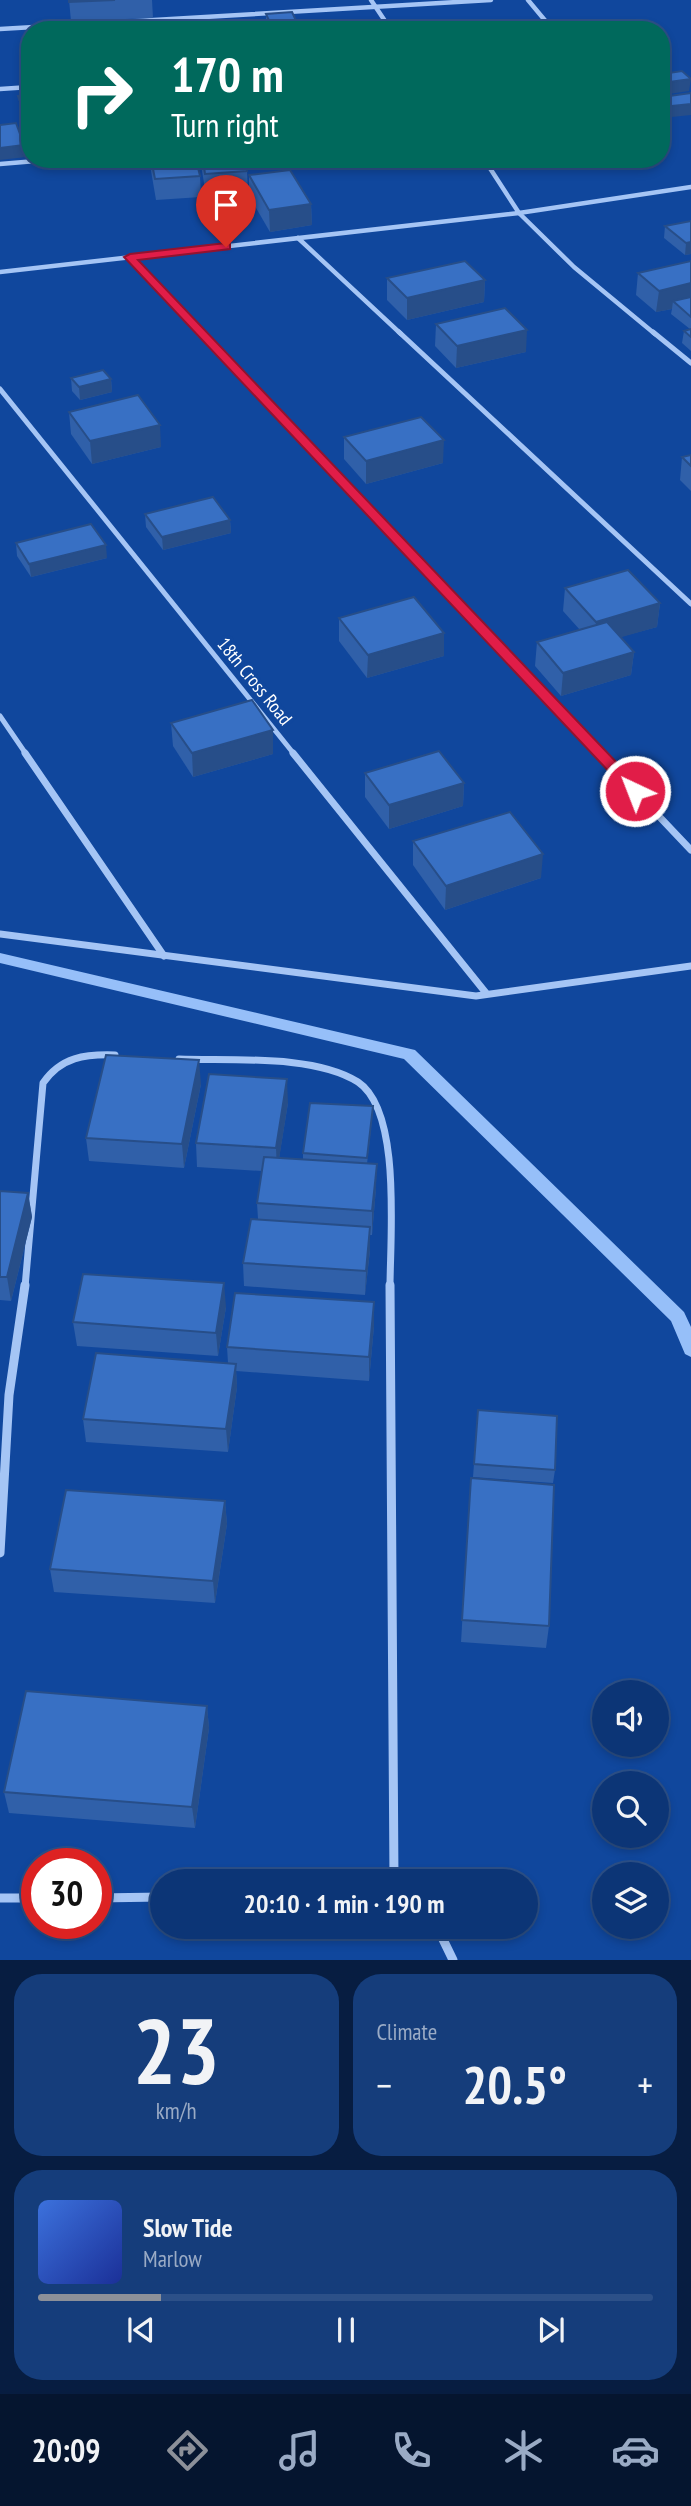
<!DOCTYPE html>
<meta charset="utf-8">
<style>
body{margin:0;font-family:"PT Sans Narrow",sans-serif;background:#153d7b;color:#f1f3f6;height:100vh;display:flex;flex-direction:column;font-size:26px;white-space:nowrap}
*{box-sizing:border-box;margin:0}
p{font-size:23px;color:#9aabc5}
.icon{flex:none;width:38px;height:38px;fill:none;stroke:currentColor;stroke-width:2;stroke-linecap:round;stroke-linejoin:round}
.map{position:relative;height:1960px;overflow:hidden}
.sheet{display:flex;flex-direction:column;gap:14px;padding:14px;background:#071d41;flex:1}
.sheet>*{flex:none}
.hud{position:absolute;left:21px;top:21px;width:649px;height:147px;border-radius:28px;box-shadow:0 4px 10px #0003,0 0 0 2px #2c5088;background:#00695c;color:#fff;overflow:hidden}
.buttons{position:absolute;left:592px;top:1680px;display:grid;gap:14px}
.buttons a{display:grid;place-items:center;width:77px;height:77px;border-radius:50%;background:#0c3576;box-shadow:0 4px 10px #0003,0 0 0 2px #2c5088;font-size:35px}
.speed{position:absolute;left:21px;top:1848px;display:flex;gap:14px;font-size:35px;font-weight:700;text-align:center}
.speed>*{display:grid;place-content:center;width:91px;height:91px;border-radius:50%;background:#0c3576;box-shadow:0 4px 10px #0003,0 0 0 2px #2c5088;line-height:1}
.speed .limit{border:10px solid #d22;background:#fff;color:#111}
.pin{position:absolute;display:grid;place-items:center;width:60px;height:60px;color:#fff;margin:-72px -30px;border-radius:50% 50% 50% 0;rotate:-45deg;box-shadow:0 0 7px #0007}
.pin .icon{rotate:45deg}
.me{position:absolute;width:77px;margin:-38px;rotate:317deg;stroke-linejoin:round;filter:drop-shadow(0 0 5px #0008)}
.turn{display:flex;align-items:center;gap:24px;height:147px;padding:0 35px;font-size:32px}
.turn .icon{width:91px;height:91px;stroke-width:2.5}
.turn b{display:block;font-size:49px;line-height:60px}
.big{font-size:52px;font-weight:700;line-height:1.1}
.sheet .card{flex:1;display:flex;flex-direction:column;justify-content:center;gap:10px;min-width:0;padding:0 24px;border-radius:28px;background:#153d7b}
.sheet .dial{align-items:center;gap:0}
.dial b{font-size:91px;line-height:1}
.song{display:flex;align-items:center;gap:21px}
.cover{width:84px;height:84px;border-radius:10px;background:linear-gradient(135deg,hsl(220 70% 55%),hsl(230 70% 35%))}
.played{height:7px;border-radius:4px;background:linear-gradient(90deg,#8c9099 20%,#2c5088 20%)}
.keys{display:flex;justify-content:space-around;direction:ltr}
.heat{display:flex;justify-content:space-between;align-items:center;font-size:38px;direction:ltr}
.sheet .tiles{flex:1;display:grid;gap:14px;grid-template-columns:1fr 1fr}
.card:last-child{grid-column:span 2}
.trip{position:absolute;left:150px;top:1869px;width:388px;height:70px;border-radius:35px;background:#0c3576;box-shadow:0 4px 10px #0003,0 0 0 2px #2c5088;font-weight:700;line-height:70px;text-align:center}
.tab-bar{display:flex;height:112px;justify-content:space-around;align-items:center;background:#05152f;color:#9aabc5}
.tab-bar .icon{width:49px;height:49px}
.tab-bar .on{color:#8c9099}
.tab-bar b{font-size:32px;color:#f1f3f6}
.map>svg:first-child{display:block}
</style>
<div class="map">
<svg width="691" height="1960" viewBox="0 0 691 1960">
<rect width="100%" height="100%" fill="#10479d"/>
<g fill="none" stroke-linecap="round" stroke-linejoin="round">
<polygon fill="#96bff9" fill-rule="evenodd" points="0,953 415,1050 684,1312 691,1327 691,1357 685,1354 671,1321 404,1059 0,963"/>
<g stroke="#a5c5f5" stroke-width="4.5">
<polyline points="371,0 391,30"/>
<polyline points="528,0 553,30"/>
<polyline points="0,29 491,0"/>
<polyline points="0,89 30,87"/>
<polyline points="0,164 60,159"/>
<polyline points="519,213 574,267 655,334"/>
<polyline points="519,213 691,187"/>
<polyline points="298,238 401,334"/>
<polyline points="130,257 202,334"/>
<polyline points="0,272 519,213 484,159"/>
</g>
<g stroke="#a5c5f5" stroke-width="5">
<polyline points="201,332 601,754"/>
<polyline points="399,332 691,604"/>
<polyline points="653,332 691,363"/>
<polyline points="0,389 294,754"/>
<polyline points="0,716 26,754"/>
</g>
<g stroke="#a5c5f5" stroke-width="7">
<polyline points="25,753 164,956"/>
<polyline points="293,753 486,993"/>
<polyline points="599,753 691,850"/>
<polyline points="0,934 476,996 691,966"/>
<path d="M 179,1059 C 230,1061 314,1054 358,1082 C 402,1111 390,1238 390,1287"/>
<path d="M 25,1287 L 43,1083 C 61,1057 85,1054 115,1055"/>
</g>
<g stroke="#a5c5f5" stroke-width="9">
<polyline points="390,1285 394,1881"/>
<polyline points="0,1553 9,1395 25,1285"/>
<polyline points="0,1898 37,1898"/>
<polyline points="96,1898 163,1897"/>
<polyline points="437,1927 453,1960"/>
</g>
</g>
<g fill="#3060a9">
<polygon points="69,0 152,0 153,18 71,21"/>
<polygon points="266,14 299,30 268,30 266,25"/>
<polygon points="30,94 30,128 28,128 20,107 18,96"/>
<polygon points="149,159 196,159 200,176 201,197 156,200"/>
<polygon points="200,159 245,159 247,171 248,192 206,195"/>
<polygon points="249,175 311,204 312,225 270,232 249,196"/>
<polygon points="691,221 691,254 685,255 664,238 665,226"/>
<polygon points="691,261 691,351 682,343 684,331 690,329 671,314 672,309 656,312 636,295 638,273"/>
<polygon points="387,278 485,280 484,302 407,320 387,300"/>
<polygon points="436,324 526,352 456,368 435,346"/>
<polygon points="71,378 111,379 112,392 80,400 72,391"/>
<polygon points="69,412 161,447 92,464 71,434"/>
<polygon points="344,437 443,463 366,484 344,459"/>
<polygon points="691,455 691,491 680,480 682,457"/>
<polygon points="145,514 230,520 231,533 163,550 146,527"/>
<polygon points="16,543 107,558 31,577 17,556"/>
<polygon points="565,588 660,603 657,627 620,637 634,652 631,675 561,696 535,666 537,642 580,630 563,611"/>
<polygon points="339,618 444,633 444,656 367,678 339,641"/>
<polygon points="171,723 273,754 193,777 173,746"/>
<polygon points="365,773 464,783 463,806 389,829 365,797"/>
<polygon points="413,841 541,878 445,910 413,865"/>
<polygon points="201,1084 184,1168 89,1161 86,1138"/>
<polygon points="288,1103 279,1158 303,1160 303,1153 372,1119 367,1164 376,1188 372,1235 370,1235 370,1250 365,1295 244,1286 243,1263 258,1219 257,1203 262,1171 197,1167 196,1143"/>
<polygon points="0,1191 28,1193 32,1217 11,1301 0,1300"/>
<polygon points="374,1302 374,1326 369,1381 236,1371 237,1387 228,1452 86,1442 83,1419 228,1363 227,1347"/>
<polygon points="226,1307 218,1356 77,1346 73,1322"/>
<polygon points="478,1410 555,1470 553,1483 473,1477"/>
<polygon points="471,1478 549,1626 546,1648 461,1642"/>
<polygon points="225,1501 227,1524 215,1603 54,1592 50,1569"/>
<polygon points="207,1706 209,1728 195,1828 9,1813 4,1792"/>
</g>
<g fill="#274e89">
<polygon points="298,25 299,30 272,30 272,27"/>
<polygon points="691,79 689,91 662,95 662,83"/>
<polygon points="691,104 691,115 662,118 662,107"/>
<polygon points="30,116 30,128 28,128 26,117"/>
<polygon points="24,145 26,157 0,160 0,148"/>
<polygon points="311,204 312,225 270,232 269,210"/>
<polygon points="691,242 691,254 685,255 686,243"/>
<polygon points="485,280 484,302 407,320 407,298"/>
<polygon points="691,283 691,304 673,301 672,309 656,312 659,291"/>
<polygon points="527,330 526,352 456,368 457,346"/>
<polygon points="111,379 112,392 80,400 79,387"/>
<polygon points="160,425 161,447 92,464 90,441"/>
<polygon points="444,440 443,463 366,484 366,461"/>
<polygon points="230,520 231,533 163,550 162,537"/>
<polygon points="106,545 107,558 31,577 29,564"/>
<polygon points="660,603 657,627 594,645 596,622"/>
<polygon points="444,633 444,656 367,678 368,655"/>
<polygon points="634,652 631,675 561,696 563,673"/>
<polygon points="273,730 273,754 193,777 192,753"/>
<polygon points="464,783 463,806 389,829 389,805"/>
<polygon points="543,854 541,878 445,910 446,886"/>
<polygon points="199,1060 201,1084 184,1168 182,1144"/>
<polygon points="287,1079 288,1103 277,1172 276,1148"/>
<polygon points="377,1164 376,1188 372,1235 372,1211"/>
<polygon points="28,1193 32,1217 11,1301 7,1277"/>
<polygon points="370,1227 370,1250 365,1295 366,1271"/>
<polygon points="224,1283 226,1307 218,1356 216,1333"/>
<polygon points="374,1302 374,1326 369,1381 369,1357"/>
<polygon points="236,1364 237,1387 228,1452 226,1429"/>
<polygon points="225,1501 227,1524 215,1603 213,1581"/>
<polygon points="207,1706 209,1728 195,1828 192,1807"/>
</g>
<g fill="#3870c4" stroke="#274e89" stroke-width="2">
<polygon points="69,0 115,0 69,2"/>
<polygon points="292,12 298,25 272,27 266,14"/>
<polygon points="682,71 691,79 662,83 662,74"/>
<polygon points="691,93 691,104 662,107 662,97"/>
<polygon points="30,94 30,116 26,117 18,96"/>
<polygon points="16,123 24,145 0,148 0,125"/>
<polygon points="151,159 196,159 200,176 155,179"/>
<polygon points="203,159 245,159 247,171 205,174"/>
<polygon points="290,170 311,204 269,210 249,175"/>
<polygon points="691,221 691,242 686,243 665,226"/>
<polygon points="465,261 485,280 407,298 387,278"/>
<polygon points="691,261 691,283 659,291 638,273"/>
<polygon points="691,297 691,317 673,301"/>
<polygon points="505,308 527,330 457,346 436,324"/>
<polygon points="691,329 691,337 684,331"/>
<polygon points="103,370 111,379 79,387 71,378"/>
<polygon points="138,395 160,425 90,441 69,412"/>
<polygon points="421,417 444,440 366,461 344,437"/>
<polygon points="691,455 691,466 682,457"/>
<polygon points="213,497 230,520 162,537 145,514"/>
<polygon points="91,524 106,545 29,564 16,543"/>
<polygon points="628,570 660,603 596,622 565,588"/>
<polygon points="414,597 444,633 368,655 339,618"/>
<polygon points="607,622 634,652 563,673 537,642"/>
<polygon points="252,700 273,730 192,753 171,723"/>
<polygon points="439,751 464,783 389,805 365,773"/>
<polygon points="510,812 543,854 446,886 413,841"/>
<polygon points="106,1055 199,1060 182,1144 86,1138"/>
<polygon points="209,1074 287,1079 276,1148 196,1143"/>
<polygon points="310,1103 373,1106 367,1158 303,1153"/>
<polygon points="264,1157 377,1164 372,1211 257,1203"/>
<polygon points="0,1191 28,1193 7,1277 0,1277"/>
<polygon points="251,1219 370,1227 366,1271 243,1263"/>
<polygon points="83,1274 224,1283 216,1333 73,1322"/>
<polygon points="235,1293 374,1302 369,1357 227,1347"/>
<polygon points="96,1353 236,1364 226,1429 83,1419"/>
<polygon points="478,1410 557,1416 555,1470 474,1464"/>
<polygon points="471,1478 554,1485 549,1626 462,1620"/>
<polygon points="66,1490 225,1501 213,1581 50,1569"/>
<polygon points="26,1691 207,1706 192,1807 4,1792"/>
</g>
<polygon fill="#e11d48" stroke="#92132f" stroke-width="2" points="226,243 230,244 230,249 138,260 640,787 640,794 630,794 124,257 130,254"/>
<g text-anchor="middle" stroke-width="7" stroke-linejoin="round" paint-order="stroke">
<g font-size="19" fill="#fff" stroke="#10479d">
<text transform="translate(255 681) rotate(51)" y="7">18th Cross Road</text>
</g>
</g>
</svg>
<div class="buttons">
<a><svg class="icon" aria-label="sound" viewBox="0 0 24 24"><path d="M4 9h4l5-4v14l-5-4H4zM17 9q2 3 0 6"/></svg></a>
<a><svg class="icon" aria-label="search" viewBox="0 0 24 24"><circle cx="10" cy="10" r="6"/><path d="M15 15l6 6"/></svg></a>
<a><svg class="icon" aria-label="layers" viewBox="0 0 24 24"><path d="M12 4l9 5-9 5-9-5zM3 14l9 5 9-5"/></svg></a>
</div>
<div class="speed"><div class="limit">30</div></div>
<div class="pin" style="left:226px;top:247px;background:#d93025"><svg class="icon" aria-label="arrive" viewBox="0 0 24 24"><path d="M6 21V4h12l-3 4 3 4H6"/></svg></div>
<svg class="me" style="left:635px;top:791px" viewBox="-20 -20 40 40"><circle r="17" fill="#e11d48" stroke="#fff" stroke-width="3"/><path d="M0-11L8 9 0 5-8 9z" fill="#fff"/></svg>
<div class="trip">20:10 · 1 min · 190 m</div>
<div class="hud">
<div class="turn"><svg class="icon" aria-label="right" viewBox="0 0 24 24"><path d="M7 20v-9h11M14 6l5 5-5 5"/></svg><div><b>170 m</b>Turn right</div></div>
</div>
</div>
<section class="sheet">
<div class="tiles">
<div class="card dial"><b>23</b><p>km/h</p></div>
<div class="card"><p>Climate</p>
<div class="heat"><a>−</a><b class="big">20.5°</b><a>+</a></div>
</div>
<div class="card">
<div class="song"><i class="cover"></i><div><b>Slow Tide</b><p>Marlow</p></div></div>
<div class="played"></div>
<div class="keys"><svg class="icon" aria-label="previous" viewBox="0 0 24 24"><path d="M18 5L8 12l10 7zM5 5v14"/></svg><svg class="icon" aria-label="pause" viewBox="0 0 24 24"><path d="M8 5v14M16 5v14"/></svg><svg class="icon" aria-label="next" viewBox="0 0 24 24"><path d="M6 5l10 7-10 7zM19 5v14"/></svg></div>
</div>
</div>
</section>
<nav class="tab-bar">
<b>20:09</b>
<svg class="icon on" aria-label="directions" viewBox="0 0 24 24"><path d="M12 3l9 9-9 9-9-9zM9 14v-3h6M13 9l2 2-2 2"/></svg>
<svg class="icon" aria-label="music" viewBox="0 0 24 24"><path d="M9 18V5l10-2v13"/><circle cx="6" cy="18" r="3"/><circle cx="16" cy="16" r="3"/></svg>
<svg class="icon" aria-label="phone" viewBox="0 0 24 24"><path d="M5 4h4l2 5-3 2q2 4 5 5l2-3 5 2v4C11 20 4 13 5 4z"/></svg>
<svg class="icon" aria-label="climate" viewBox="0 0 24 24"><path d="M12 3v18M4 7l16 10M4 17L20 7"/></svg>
<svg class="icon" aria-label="car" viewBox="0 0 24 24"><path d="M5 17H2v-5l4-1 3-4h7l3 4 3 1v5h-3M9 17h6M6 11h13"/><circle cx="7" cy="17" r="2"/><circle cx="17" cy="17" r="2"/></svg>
</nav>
